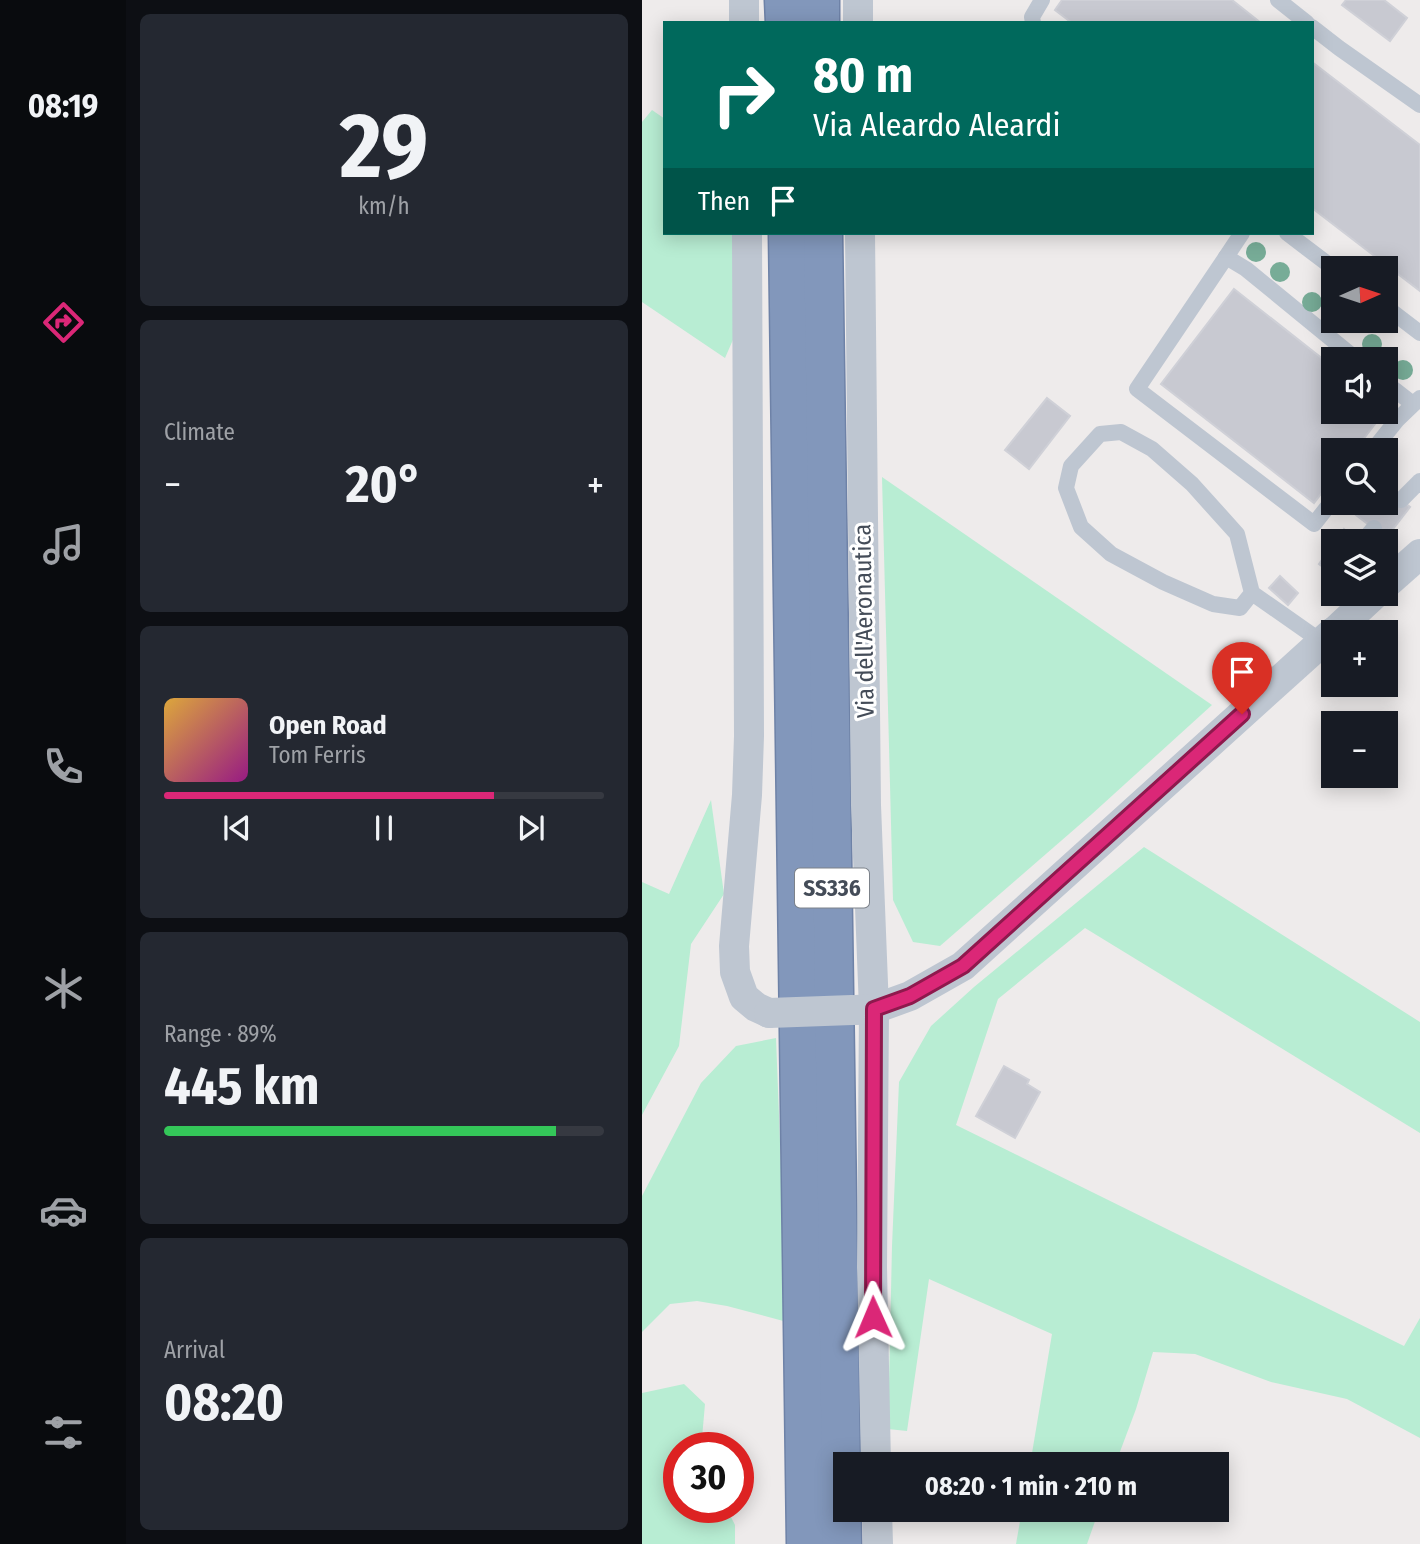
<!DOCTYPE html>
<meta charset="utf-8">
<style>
body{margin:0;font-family:"Fira Sans Condensed",sans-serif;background:#242831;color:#f1f3f6;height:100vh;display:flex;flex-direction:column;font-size:26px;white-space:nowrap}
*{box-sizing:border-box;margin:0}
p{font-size:23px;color:#9ea1a6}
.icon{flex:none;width:38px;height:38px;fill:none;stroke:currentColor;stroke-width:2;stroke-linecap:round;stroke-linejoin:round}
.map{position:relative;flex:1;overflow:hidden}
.panel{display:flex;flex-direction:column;gap:14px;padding:14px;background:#0d0f14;width:516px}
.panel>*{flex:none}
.banner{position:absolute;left:21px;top:21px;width:651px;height:214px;border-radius:0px;box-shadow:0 4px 18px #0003;background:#00695c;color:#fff;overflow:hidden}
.needle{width:46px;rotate:87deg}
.tools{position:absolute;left:679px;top:256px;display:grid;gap:14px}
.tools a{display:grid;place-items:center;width:77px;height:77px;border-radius:0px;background:#171b24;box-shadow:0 4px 18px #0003;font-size:35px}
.speed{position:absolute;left:21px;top:1432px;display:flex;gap:14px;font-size:35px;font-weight:700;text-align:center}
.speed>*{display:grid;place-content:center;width:91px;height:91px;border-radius:50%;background:#171b24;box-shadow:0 4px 18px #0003;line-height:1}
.speed .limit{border:10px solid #d22;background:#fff;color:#111}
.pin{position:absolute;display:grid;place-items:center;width:60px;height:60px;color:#fff;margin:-72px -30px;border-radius:50% 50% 50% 0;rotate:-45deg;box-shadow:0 0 7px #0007}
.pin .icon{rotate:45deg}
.me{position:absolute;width:77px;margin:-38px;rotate:359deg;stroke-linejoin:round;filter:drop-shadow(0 0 5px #0008)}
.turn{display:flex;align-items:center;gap:24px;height:147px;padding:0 35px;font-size:32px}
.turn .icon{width:91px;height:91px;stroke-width:2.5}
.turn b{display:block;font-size:49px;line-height:60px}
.then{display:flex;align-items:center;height:66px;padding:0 35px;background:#0003;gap:14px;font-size:26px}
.big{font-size:52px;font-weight:700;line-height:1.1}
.panel .card{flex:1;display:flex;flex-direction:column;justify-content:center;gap:10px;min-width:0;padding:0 24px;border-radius:10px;background:#242831}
.panel .dial{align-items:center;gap:0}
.dial b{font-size:91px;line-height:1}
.song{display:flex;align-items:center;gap:21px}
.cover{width:84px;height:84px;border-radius:10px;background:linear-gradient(135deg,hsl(40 70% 55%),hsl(310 70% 35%))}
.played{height:7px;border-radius:4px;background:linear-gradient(90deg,#db2777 75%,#363941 75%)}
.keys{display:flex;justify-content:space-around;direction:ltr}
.heat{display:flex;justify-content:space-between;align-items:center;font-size:38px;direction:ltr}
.charge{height:10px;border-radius:5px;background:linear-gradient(90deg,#34c759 89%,#363941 0)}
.trip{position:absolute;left:191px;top:1452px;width:396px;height:70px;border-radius:0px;background:#171b24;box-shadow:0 4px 18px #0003;font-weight:700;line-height:70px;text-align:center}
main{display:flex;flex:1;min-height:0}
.tab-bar{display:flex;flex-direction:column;width:126px;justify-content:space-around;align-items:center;background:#090b0e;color:#9ea1a6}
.tab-bar .icon{width:49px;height:49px}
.tab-bar .active{color:#db2777}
.tab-bar b{font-size:32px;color:#f1f3f6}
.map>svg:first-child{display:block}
</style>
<main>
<nav class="tab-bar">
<b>08:19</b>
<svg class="icon active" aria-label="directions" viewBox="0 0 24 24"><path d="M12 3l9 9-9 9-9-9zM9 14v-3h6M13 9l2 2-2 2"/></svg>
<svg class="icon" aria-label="music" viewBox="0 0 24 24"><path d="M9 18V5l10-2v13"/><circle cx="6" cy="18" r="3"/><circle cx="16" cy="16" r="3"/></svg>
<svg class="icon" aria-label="phone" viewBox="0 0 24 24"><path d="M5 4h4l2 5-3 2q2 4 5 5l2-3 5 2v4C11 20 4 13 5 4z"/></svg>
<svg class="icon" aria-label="climate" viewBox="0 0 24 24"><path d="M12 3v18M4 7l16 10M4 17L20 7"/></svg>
<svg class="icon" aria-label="car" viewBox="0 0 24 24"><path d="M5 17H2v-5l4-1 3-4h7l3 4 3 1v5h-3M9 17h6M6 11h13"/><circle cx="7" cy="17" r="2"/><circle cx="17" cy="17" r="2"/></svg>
<svg class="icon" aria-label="filters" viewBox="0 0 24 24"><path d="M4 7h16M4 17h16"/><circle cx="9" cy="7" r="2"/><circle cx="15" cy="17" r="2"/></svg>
</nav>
<section class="panel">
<div class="card dial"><b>29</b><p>km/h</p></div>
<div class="card"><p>Climate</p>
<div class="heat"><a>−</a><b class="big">20°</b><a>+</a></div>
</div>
<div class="card">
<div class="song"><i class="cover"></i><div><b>Open Road</b><p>Tom Ferris</p></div></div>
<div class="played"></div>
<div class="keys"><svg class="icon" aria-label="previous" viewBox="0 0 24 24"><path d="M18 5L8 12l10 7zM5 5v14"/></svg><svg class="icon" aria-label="pause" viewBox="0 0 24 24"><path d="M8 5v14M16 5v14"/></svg><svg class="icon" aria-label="next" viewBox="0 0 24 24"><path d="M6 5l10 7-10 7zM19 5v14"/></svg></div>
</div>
<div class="card"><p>Range · 89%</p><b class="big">445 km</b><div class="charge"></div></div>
<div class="card"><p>Arrival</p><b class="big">08:20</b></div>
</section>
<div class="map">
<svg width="778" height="1544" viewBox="0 0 778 1544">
<rect width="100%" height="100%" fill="#eeebeb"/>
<g fill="#b8edd3">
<polygon points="10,110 23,119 23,233 95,233 97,326 83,358 0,302 0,122"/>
<polygon points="240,477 570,705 450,814 298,946 271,942 251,900"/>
<polygon points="69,800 82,894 49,944 37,1046 0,1115 0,882 27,894"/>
<polygon points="502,847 778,1022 778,1133 443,928 356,999 314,1125 762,1346 778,1318 778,1438 705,1399 629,1382 553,1354 511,1352 494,1409 473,1465 388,1465 410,1334 287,1279 265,1431 246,1429 250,1246 257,1082 289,1026 332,987"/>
<polygon points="134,1038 145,1322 85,1306 55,1301 28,1304 0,1332 0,1196 59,1083 94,1046"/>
<polygon points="42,1384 63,1404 60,1438 62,1447 37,1447 37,1507 84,1507 93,1525 93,1544 0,1544 0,1393"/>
<polygon points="380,1510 457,1510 445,1544 374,1544"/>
</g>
<g fill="#c8c9d1" stroke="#cfd0d7" stroke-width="2">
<polygon points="420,0 590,0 619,23 430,23 413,10"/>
<polygon points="704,0 742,0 765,18 748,41 700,5"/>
<polygon points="670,62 778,145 778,291 670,208"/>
<polygon points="592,289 691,367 691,411 743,411 713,450 691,450 691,478 672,503 519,384"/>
<polygon points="405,398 428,416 387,469 363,450"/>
<polygon points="744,489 768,507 744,538 714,515 723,502 744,502"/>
<polygon points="702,529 711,536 707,541 694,541"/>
<polygon points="691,544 691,575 677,564"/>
<polygon points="638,576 656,593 646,605 627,588"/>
<polygon points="362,1066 387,1080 385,1084 398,1092 373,1138 334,1116"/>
</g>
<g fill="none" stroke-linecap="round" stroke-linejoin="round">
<g stroke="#6e82a7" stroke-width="41">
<g id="highway">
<polyline points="142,0 143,23"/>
<polyline points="178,0 178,23"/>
<polyline points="146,233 164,1544"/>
<polyline points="181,233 200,1544"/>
</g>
</g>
<g stroke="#bec6d1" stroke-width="16">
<polyline points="636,0 665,23"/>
<polyline points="391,23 390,17 400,0"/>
<polyline points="670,27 697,48 778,105"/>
<polyline points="645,233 691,268"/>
<polyline points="584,257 600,233"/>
<polyline points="744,307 778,333"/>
<polyline points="744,383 771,404"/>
<polyline points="731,450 755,420 778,398"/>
<polyline points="691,500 672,524 495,389 584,257 604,269 714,359"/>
<polyline points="759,500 778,481"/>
<polyline points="721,541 732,528"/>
<polyline points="610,593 598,608 571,604 521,582 469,554 439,527 424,488 429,466 458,434 479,432 510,449 550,484 595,534 610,593 680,642"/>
</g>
<g stroke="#bec6d1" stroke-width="30">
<polyline points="102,0 102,23"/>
<polyline points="216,0 216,23"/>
<polyline points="105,233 107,736 105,795 92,946 93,972 102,997 114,1007 127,1013"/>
<polyline points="218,233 224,805 232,1009 230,1267 234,1465"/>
<polyline points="744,584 778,554"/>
<polyline points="692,632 734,593"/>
<polyline points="214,1010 232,1009 268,996 321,966 691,632"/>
<polyline points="235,1510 236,1544"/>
</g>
<use href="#highway" stroke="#8297bb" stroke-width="38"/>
<polyline stroke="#bec6d1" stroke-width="30" points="127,1013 210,1010"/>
</g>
<g fill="#77ac97">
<circle cx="614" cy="252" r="10"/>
<circle cx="638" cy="272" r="10"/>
<circle cx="670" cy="302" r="10"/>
<circle cx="730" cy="344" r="10"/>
<circle cx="761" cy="370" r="10"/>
</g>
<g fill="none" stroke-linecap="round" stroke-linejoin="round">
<g stroke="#8e194d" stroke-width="18">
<polyline id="route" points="231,1317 232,1009 268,996 321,966 600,714"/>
</g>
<use href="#route" stroke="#db2777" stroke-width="12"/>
</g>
<g text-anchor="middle" stroke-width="6" stroke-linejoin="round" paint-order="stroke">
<rect fill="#fff" stroke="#7c828a" stroke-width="2" x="153" y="868.5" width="74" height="39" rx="5"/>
<g font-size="23" font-weight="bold" fill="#444c58">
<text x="190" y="896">SS336</text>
</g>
<g font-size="24" fill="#444c58" stroke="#fff">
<text transform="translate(222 621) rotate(-91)" y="8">Via dell'Aeronautica</text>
</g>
</g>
</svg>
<div class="tools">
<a><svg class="needle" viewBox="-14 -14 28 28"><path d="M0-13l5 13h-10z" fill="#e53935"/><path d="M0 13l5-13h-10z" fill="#9ea1a6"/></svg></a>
<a><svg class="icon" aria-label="sound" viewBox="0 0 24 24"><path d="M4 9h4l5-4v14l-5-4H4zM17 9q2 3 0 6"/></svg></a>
<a><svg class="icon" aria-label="search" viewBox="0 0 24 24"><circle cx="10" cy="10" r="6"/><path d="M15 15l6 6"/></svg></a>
<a><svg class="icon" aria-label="layers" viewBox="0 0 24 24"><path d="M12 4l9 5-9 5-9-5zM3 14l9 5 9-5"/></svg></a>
<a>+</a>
<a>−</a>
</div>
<div class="speed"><div class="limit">30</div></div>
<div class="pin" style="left:600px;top:714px;background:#d93025"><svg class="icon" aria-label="arrive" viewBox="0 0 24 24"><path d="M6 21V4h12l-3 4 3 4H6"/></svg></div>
<svg class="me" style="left:231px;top:1317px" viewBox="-20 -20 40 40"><path d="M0-17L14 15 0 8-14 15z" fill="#db2777" stroke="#fff" stroke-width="4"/></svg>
<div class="trip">08:20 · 1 min · 210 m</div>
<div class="banner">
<div class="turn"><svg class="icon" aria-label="right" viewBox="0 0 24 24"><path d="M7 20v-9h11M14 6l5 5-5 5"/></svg><div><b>80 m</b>Via Aleardo Aleardi</div></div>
<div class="then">Then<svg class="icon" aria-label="arrive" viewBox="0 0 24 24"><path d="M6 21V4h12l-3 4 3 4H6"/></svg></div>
</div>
</div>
</main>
